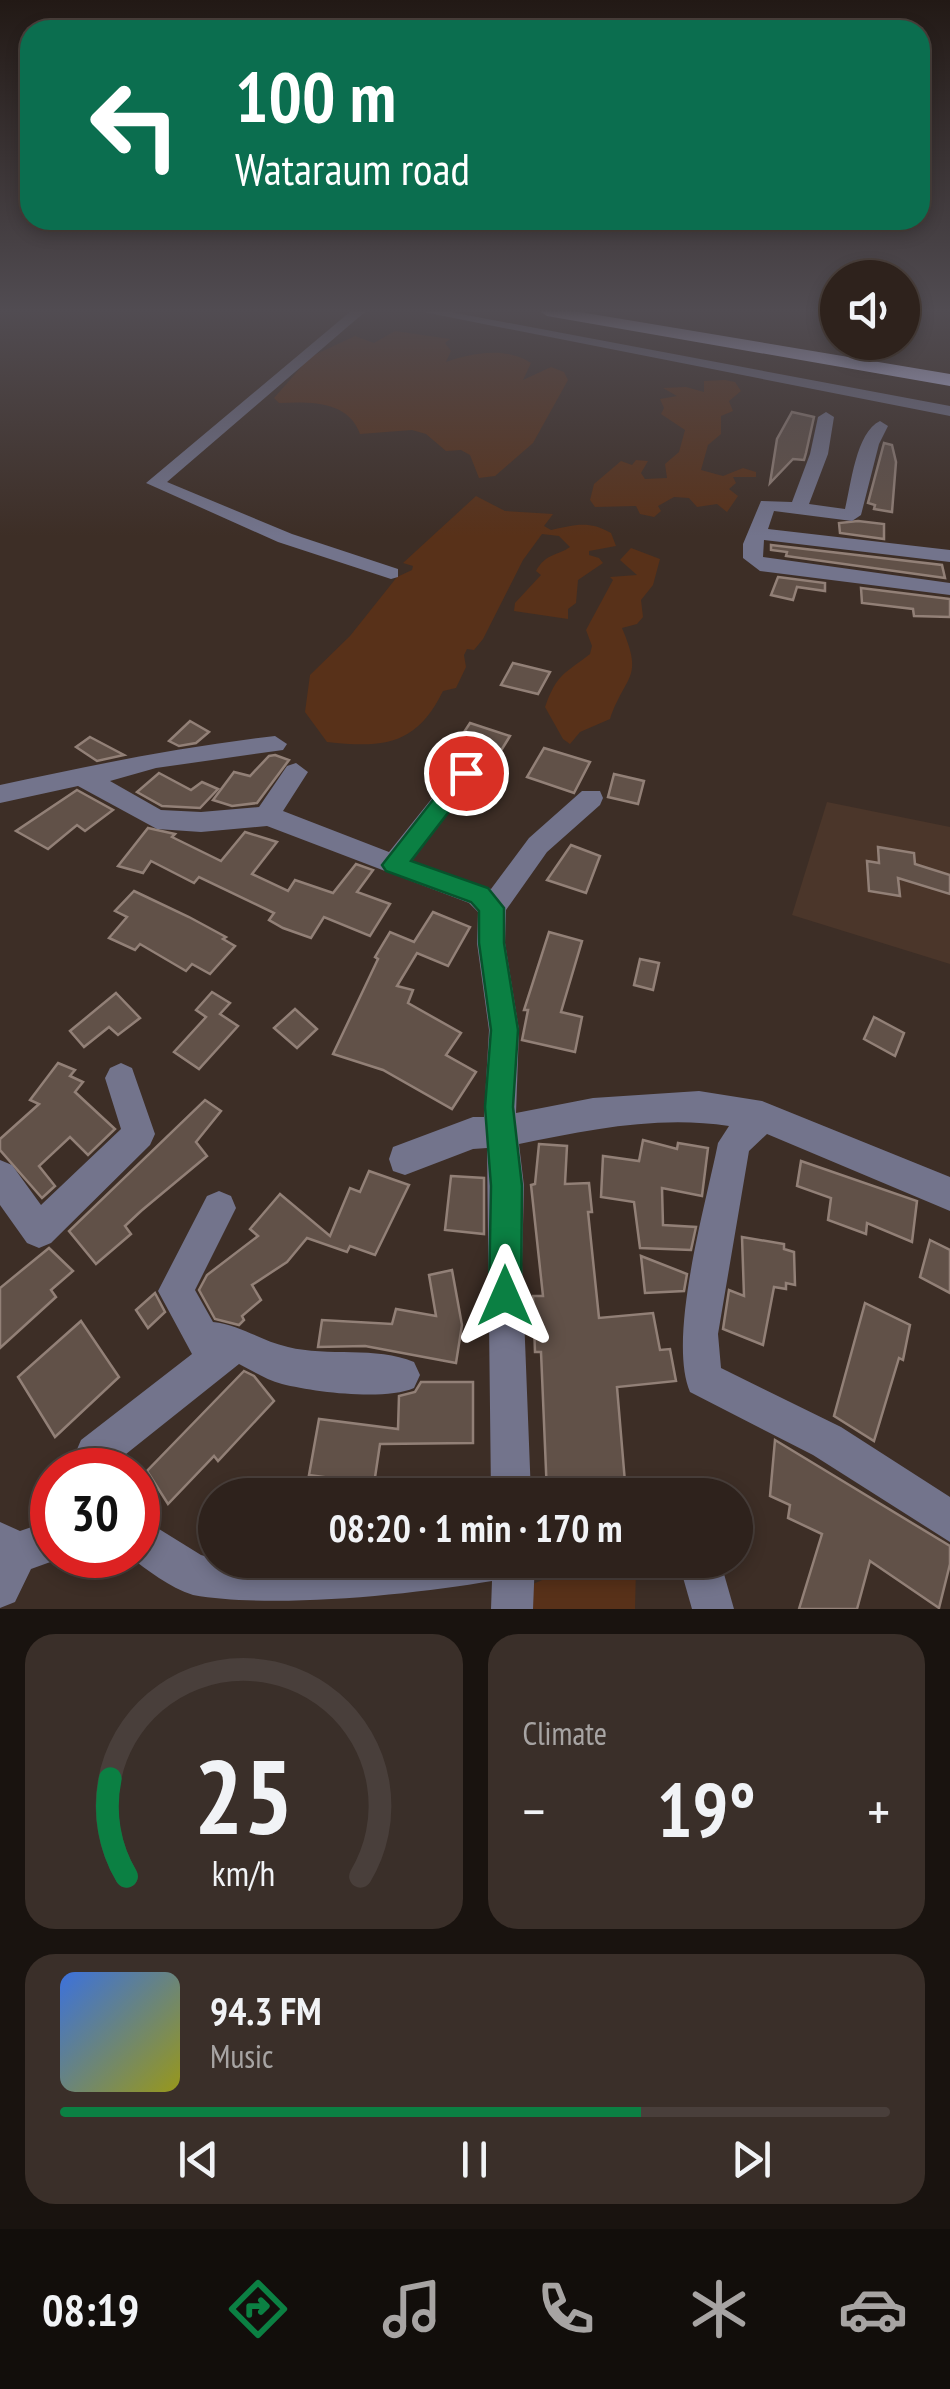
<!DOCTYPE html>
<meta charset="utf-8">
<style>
body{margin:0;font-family:"PT Sans Narrow",sans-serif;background:#3a2f29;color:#f1f3f6;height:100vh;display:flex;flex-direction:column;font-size:38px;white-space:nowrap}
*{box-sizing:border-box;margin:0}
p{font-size:32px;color:#a7a4a3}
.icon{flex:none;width:55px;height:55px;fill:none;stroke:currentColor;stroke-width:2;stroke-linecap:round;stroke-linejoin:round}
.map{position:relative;height:1609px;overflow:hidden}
.side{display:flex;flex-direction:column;gap:25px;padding:25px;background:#19130f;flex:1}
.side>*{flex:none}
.banner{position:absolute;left:20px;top:20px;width:910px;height:210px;border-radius:30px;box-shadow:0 5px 15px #0003,0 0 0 2px #493f3b;background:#0b6e4f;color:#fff;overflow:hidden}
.controls{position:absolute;left:820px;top:260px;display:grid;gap:20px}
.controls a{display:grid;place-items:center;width:100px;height:100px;border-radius:50%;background:#2e221c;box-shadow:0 5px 15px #0003,0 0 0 2px #493f3b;font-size:50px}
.speed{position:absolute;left:30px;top:1448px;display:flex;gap:20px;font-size:50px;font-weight:700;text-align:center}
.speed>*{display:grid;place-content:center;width:130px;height:130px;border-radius:50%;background:#2e221c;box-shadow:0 5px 15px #0003,0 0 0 2px #493f3b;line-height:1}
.speed .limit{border:15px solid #d22;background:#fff;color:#111}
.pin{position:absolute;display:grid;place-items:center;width:85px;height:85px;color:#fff;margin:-42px;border:5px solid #fff;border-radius:50%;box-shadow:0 2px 10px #0007}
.me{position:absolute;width:110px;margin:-55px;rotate:0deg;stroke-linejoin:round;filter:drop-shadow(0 0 8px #0008)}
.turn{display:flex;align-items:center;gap:35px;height:210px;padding:0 50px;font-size:45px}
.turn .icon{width:130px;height:130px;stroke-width:2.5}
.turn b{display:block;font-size:70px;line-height:85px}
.big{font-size:75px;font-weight:700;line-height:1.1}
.side .tile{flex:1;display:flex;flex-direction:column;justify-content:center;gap:15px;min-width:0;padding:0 35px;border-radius:30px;background:#3a2f29}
.side .dial{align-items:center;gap:0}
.dial svg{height:260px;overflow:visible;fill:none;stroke:#493f3b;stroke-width:7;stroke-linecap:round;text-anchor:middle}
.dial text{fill:#f1f3f6;stroke:none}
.song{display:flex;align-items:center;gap:30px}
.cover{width:120px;height:120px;border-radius:15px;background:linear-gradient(135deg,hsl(220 70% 55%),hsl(60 70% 35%))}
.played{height:10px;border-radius:5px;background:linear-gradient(90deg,#0b8043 70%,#493f3b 70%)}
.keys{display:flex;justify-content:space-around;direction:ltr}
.heat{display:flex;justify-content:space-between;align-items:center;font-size:55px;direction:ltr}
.side .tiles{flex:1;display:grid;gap:25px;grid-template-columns:1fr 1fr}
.tile:last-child{grid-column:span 2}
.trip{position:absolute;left:198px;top:1478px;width:555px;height:100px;border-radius:50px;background:#2e221c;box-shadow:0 5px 15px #0003,0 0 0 2px #493f3b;font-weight:700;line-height:100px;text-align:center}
.tabs{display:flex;height:160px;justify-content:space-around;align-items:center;background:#120e0b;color:#a7a4a3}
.tabs .icon{width:70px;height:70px}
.tabs .active{color:#0b8043}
.tabs b{font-size:45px;color:#f1f3f6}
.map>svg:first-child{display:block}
</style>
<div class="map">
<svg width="950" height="1609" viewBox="0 0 950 1609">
<rect width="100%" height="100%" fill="#3d2e26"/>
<polygon fill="#4b362a" points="827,802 950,827 950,964 792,915"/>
<g fill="#583119">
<path d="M 395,331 L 450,339 L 445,343 L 451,351 L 446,362 C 474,352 507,347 531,363 L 523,380 L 551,367 L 564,372 L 568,380 L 533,443 L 495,476 L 479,478 L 470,455 L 461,450 L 446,451 L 426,434 L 412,430 L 360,434 C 348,400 309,402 279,403 L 274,398 L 310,357 L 355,336 L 374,343 Z"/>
<polygon points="725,380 735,382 741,391 729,401 733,411 721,416 721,434 708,445 701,470 723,476 743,468 756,472 756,477 733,477 736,483 729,489 738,496 727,512 717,504 697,507 689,498 674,497 658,506 661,511 654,517 640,514 636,506 595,507 590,500 594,484 621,461 632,465 636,460 648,461 641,473 645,479 667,478 665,464 679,452 685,430 661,414 664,408 660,399 677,396 663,388 686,387 704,392 704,381"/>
<path d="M 476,496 L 505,511 L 553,514 L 544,526 L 551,530 C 574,525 589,520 611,533 L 616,546 L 589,551 L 589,555 L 599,558 L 603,563 L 578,580 L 576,603 L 568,609 L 568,619 L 514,611 L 515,603 L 541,575 L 536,571 C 546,553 557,556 570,547 L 559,536 L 542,534 L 523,560 L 483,639 L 474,650 L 467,649 L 464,655 L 466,667 L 456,688 L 443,691 C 416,746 383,748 327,742 L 305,712 L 310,675 L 350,636 L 397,577 L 412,570 L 413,566 L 403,563 Z"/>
<path d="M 631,548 L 660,559 L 653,585 L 641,600 L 643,617 L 637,624 L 622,628 C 644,680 626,673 610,719 L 580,732 L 570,744 L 563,739 L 545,707 C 557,674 563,675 590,654 L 592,646 L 586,630 L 613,580 L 610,577 L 637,575 L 620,560 Z"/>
<polygon points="619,1564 636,1568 635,1609 528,1609 526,1587 568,1569"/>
</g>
<g fill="#615148" stroke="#928077" stroke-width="2.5">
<polygon points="792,412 814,417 806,453 804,460 793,459 770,483 777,439"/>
<polygon points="884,443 892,445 896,462 892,512 874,509 875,505 868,503"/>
<polygon points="858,521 884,524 884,539 840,533 839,523"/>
<polygon points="771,545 942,565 945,578 786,556 787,552 771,550"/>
<polygon points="778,577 825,583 825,591 797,587 793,600 771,595"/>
<polygon points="861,588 950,599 950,617 914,616 913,609 862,603"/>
<polygon points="513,663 550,672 538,694 501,685"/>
<polygon points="190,721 209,732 196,743 179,746 169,741"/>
<polygon points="470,723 510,736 494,762 453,749"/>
<polygon points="90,737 124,755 97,761 76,747"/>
<polygon points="544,748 590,762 574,793 527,777"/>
<polygon points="275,755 289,760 257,803 232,806 213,800 234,772 250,776 269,756"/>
<polygon points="159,773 191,790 202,782 218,789 200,808 162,806 137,792"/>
<polygon points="614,774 644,781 638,804 608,797"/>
<polygon points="77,790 113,810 85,831 77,825 48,849 16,831"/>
<polygon points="148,828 175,834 172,837 221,861 245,832 277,842 252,874 288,891 295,880 333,893 356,864 373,870 357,892 390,904 370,936 324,917 311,938 283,928 269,920 274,913 199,877 194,883 151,861 143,873 118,866"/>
<polygon points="571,845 600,856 586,893 547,880"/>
<polygon points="878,847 914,853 915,864 950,875 950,894 898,878 900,896 869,891 867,861 879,863"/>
<polygon points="134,891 189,917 226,937 223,939 235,946 210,974 192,964 186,971 140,944 135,950 109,938 127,917 115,911"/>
<polygon points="433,912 470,927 448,966 417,953 397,986 413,990 408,1003 461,1033 446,1055 476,1072 452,1109 383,1070 333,1054 378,959 375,957 390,932 414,942"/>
<polygon points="549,932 582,941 561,1012 582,1017 575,1052 522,1040 528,1010 524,1010"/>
<polygon points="640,959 659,963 653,990 634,985"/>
<polygon points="212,992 230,1003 220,1014 238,1026 199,1069 174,1052 206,1017 196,1010"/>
<polygon points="116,993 140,1018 118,1035 109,1027 84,1047 70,1031"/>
<polygon points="295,1009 317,1029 297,1048 274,1028"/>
<polygon points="874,1017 904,1033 895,1056 864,1039"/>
<polygon points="58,1063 75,1070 70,1076 83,1082 75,1092 115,1129 88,1155 70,1137 39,1166 55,1186 42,1198 0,1150 0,1139 39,1104 30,1100"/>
<polygon points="205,1100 221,1111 196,1142 207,1156 141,1211 125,1226 131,1234 96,1264 69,1231"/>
<polygon points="643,1140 677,1149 678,1143 708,1148 702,1196 662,1188 663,1225 696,1227 691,1250 640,1248 634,1202 601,1197 603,1156 639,1161"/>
<polygon points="539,1144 567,1146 565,1184 589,1183 592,1212 588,1212 599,1318 653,1313 660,1350 670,1349 676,1381 617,1387 626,1494 547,1494 541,1352 535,1352 533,1296 543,1296 531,1185 535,1184"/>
<polygon points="801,1161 917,1201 912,1242 867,1223 866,1234 828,1220 831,1198 797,1186"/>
<polygon points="369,1171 409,1185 375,1255 350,1246 347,1252 307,1238 287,1262 252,1285 261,1300 242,1316 244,1320 239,1325 215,1319 199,1290 207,1275 258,1236 250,1229 280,1194 330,1236 350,1188 360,1192"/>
<polygon points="451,1176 484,1178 484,1234 445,1230"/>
<polygon points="742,1237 784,1244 784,1249 794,1252 795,1285 786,1283 786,1289 774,1287 763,1345 723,1329 729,1290 744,1296"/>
<polygon points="930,1240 950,1250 950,1293 920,1277"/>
<polygon points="49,1248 73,1271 51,1290 56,1297 0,1348 0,1288"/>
<polygon points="641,1256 687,1274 684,1291 645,1293"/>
<polygon points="452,1270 462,1325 456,1363 365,1346 318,1347 322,1320 392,1324 396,1309 436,1316 429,1275"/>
<polygon points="155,1293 165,1312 148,1328 136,1310"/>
<polygon points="865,1303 910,1325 903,1360 899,1358 874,1441 834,1416"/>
<polygon points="81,1321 119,1377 55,1437 18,1377"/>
<polygon points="244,1371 254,1376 274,1401 218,1461 214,1456 168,1504 147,1471"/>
<polygon points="421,1382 473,1382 473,1443 380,1444 374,1484 309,1475 319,1419 398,1429 399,1396 415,1392"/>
<polygon points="775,1440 950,1546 950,1564 939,1608 870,1561 857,1609 799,1609 822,1534 788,1518 790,1505 770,1496"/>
</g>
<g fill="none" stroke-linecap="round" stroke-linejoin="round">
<g fill="#73748c" fill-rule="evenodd">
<polygon points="351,311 366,311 167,482 292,534 398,569 398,577 391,579 278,542 146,483"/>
<polygon points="418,311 445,311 950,406 950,416"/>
<path d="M 826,412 L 834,417 L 828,454 L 809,504 L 845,509 C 851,485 856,432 880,421 L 888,426 L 879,444 L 861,515 L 852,521 L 774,511 L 768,529 L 950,550 L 950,562 L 764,540 L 763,557 L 950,583 L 950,595 L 760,571 L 743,558 L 743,544 L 761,501 L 792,502 L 810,454 L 818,417 Z"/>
<path d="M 275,736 L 287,744 L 283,750 L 156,768 L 110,781 L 161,810 L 201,812 L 259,807 L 287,766 L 296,763 L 308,772 L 283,811 L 389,852 L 457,767 L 466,764 L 478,773 L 412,861 L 491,889 L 529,838 L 582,791 L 600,791 L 603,798 L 600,805 L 547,852 L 506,910 L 505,943 L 519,1030 L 516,1113 L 593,1098 L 699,1091 L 762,1101 L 950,1177 L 950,1211 L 767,1134 L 749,1151 L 718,1334 L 721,1368 L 841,1427 L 950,1497 L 950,1542 L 813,1455 L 690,1392 C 667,1338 706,1204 718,1143 L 729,1126 C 659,1115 587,1130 519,1144 L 524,1186 L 522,1264 L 531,1495 L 491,1495 L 487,1148 L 473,1149 L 405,1175 L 393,1171 L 389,1159 L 393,1147 L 473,1117 L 484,1117 L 489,1030 L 477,943 L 478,912 L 469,903 L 267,826 L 201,832 L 157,829 L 78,786 L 0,803 L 0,785 C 92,765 181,747 275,736 Z"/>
<polygon points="121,1063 132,1068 155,1134 150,1145 51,1243 39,1248 27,1243 0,1205 0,1160 12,1165 41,1205 121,1129 105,1078 110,1068"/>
<path d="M 219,1191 L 231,1196 L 236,1208 L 195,1290 L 213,1322 C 241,1325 261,1341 288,1347 C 328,1357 376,1346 414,1362 L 420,1375 L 414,1388 C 384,1401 314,1392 282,1384 C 267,1380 253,1371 239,1364 L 116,1462 L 118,1470 L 78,1470 L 75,1454 L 81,1440 L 192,1354 L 158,1291 L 207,1196 Z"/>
<path d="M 138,1516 L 201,1555 L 222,1561 L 535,1560 L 533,1609 L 491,1609 L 492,1581 C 409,1595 273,1609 193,1595 C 169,1587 148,1571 128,1555 L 138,1555 Z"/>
<polygon points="52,1520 52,1555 67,1556 31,1569 15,1602 0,1608 0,1522 20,1531"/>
<polygon points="678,1560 720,1560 734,1609 692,1609"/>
</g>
<polygon fill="#ced0ff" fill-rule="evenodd" points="539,311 574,311 950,374 950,386 547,316"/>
</g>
<linearGradient id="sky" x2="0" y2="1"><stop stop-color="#221915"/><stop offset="0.58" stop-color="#514c52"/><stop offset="1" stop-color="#514c52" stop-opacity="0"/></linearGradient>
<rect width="950" height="536" fill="url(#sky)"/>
<polygon fill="#0b8043" stroke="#07532c" stroke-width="2.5" points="466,765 477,773 474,779 411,861 488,888 504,908 504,943 518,1030 513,1107 522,1186 521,1296 517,1308 505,1313 493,1308 489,1296 491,1186 485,1107 491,1030 479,943 479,911 471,902 386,871 382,865 458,768"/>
</svg>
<div class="controls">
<a><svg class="icon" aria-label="sound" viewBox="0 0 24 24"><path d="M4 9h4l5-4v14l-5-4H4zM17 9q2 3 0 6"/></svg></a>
</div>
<div class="speed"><div class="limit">30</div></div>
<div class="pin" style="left:466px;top:773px;background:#d93025"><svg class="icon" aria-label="arrive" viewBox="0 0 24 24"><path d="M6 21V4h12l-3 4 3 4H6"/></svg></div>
<svg class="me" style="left:505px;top:1296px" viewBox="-20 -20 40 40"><path d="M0-17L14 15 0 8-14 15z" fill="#0b8043" stroke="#fff" stroke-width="4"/></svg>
<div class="trip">08:20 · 1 min · 170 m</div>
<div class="banner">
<div class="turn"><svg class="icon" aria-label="left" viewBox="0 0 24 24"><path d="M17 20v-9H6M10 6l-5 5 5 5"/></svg><div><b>100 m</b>Wataraum road</div></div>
</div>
</div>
<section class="side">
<div class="tiles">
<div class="tile dial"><svg viewBox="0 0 100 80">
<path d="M14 69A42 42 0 1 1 86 69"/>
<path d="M14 69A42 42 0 0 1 9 39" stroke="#0b8043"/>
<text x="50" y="56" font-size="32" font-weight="700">25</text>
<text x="50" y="72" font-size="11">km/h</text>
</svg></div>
<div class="tile"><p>Climate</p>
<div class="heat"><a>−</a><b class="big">19°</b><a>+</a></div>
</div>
<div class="tile">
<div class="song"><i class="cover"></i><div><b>94.3 FM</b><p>Music</p></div></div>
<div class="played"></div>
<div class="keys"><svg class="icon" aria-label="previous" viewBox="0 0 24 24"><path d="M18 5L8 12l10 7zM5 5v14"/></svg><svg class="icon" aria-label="pause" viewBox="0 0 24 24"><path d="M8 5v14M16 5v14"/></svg><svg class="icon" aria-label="next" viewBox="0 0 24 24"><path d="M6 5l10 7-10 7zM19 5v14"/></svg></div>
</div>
</div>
</section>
<nav class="tabs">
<b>08:19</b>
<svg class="icon active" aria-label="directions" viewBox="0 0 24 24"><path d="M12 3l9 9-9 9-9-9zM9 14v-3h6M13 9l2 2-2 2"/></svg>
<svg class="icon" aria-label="music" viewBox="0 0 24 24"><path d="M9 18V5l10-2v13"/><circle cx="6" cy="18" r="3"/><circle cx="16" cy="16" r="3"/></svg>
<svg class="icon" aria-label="phone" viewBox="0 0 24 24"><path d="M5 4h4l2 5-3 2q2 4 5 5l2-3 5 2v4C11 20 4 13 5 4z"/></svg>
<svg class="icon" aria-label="climate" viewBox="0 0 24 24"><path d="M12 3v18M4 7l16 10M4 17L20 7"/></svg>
<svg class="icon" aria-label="car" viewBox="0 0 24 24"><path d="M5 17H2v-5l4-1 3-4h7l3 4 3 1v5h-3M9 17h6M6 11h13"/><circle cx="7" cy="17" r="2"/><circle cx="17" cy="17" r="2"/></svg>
</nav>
